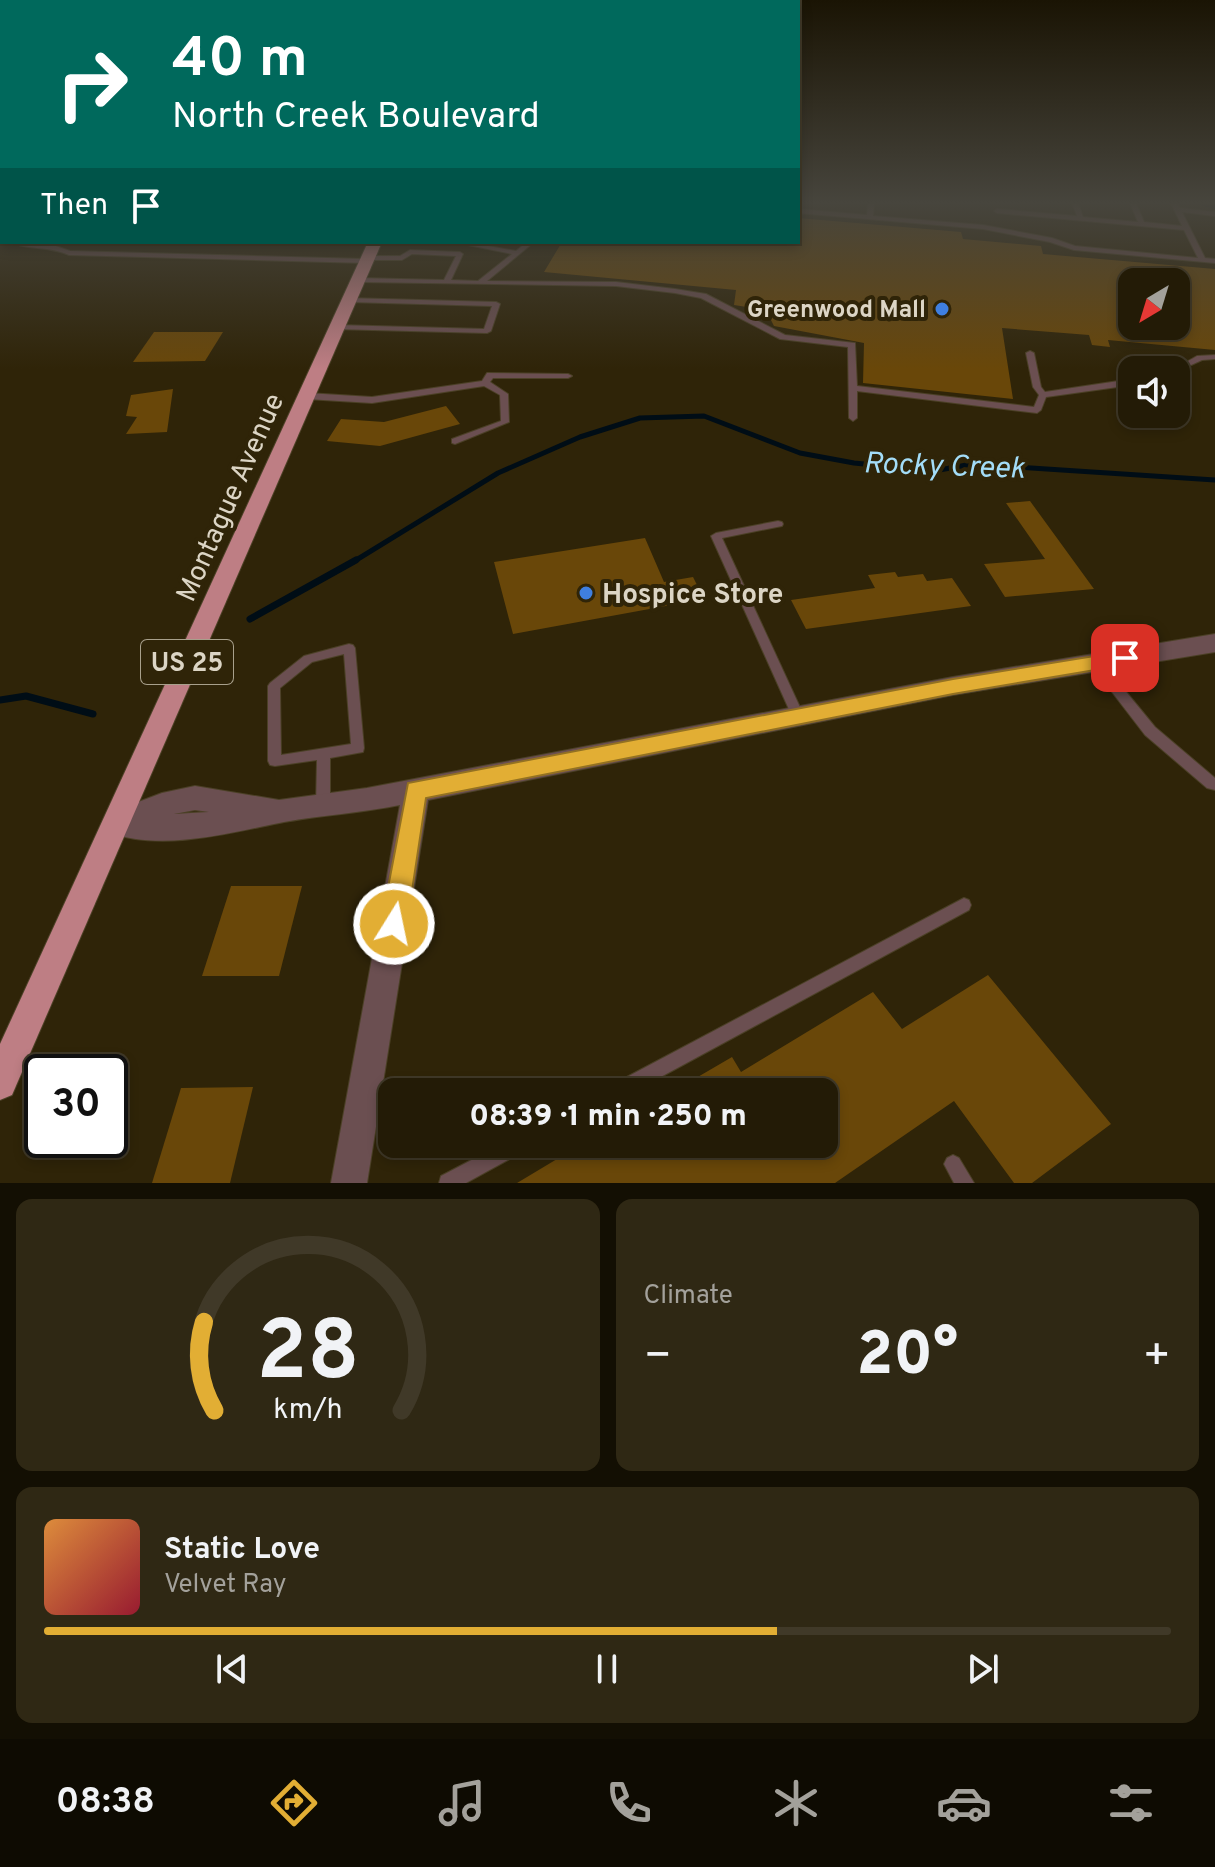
<!DOCTYPE html>
<meta charset="utf-8">
<style>
body{margin:0;font-family:Overpass,sans-serif;background:#2f2814;color:#f1f3f6;height:100vh;display:flex;flex-direction:column;font-size:30px;white-space:nowrap}
*{box-sizing:border-box;margin:0}
p{font-size:26px;color:#a3a19b}
.icon{flex:none;width:44px;height:44px;fill:none;stroke:currentColor;stroke-width:2;stroke-linecap:round;stroke-linejoin:round}
.map{position:relative;height:1183px;overflow:hidden}
.details{display:flex;flex-direction:column;gap:16px;padding:16px;background:#130f03;flex:1}
.details>*{flex:none}
.top-card{position:absolute;left:0px;top:0px;width:800px;height:244px;box-shadow:0 4px 12px #0003,0 0 0 2px #403928;background:#00695c;color:#fff;overflow:hidden}
.needle{width:52px;rotate:218deg}
.controls{position:absolute;left:1118px;top:268px;display:grid;gap:16px}
.controls a{display:grid;place-items:center;width:72px;height:72px;border-radius:16px;background:#231b06;box-shadow:0 4px 12px #0003,0 0 0 2px #403928;font-size:40px}
.speed{position:absolute;left:24px;top:1054px;display:flex;gap:16px;font-size:40px;font-weight:700;text-align:center}
.speed>*{display:grid;place-content:center;width:104px;height:104px;border-radius:50%;background:#231b06;box-shadow:0 4px 12px #0003,0 0 0 2px #403928;line-height:1}
.speed .limit{border:4px solid #111;border-radius:12px;background:#fff;color:#111}
.pin{position:absolute;display:grid;place-items:center;width:68px;height:68px;color:#fff;margin:-34px;border-radius:16px;box-shadow:0 4px 12px #0006}
.me{position:absolute;width:88px;margin:-44px;rotate:10deg;stroke-linejoin:round;filter:drop-shadow(0 0 6px #0008)}
.turn{display:flex;align-items:center;gap:28px;height:168px;padding:0 40px;font-size:36px}
.turn .icon{width:104px;height:104px;stroke-width:2.5}
.turn b{display:block;font-size:56px;line-height:68px}
.then{display:flex;align-items:center;height:76px;padding:0 40px;background:#0003;gap:16px;font-size:30px}
.big{font-size:60px;font-weight:800;line-height:1.1}
.details .widget{flex:1;display:flex;flex-direction:column;justify-content:center;gap:12px;min-width:0;padding:0 28px;border-radius:16px;background:#2f2814}
.details .dial{align-items:center;gap:0}
.dial svg{height:208px;overflow:visible;fill:none;stroke:#403928;stroke-width:7;stroke-linecap:round;text-anchor:middle}
.dial text{fill:#f1f3f6;stroke:none}
.song{display:flex;align-items:center;gap:24px}
.cover{width:96px;height:96px;border-radius:12px;background:linear-gradient(135deg,hsl(30 70% 55%),hsl(350 70% 35%))}
.played{height:8px;border-radius:4px;background:linear-gradient(90deg,#e2ae34 65%,#403928 65%)}
.keys{display:flex;justify-content:space-around;direction:ltr}
.heat{display:flex;justify-content:space-between;align-items:center;font-size:44px;direction:ltr}
.details .tiles{flex:1;display:grid;gap:16px;grid-template-columns:1fr 1fr}
.widget:last-child{grid-column:span 2}
.trip{position:absolute;left:378px;top:1078px;width:460px;height:80px;border-radius:16px;background:#231b06;box-shadow:0 4px 12px #0003,0 0 0 2px #403928;font-weight:800;line-height:80px;text-align:center}
.menu{display:flex;height:128px;justify-content:space-around;align-items:center;background:#0e0b02;color:#a3a19b}
.menu .icon{width:56px;height:56px}
.menu .active{color:#e2ae34}
.menu b{font-size:36px;color:#f1f3f6}
.map>svg:first-child{display:block}
</style>
<div class="map">
<svg width="1215" height="1183" viewBox="0 0 1215 1183">
<rect width="100%" height="100%" fill="#2f2408"/>
<g fill="none" stroke-linecap="round" stroke-linejoin="round">
<polyline stroke="#000d16" stroke-width="4" points="1201,203 1215,207"/>
<polyline stroke="#000d16" stroke-width="5" points="353,562 498,473 580,437 640,418 704,416 800,453 854,463 934,471 972,464 1215,480"/>
<g stroke="#000d16" stroke-width="7">
<polyline points="250,619 356,560"/>
<polyline points="0,700 26,696 93,714"/>
</g>
</g>
<g fill="#694709" fill-rule="evenodd">
<path d="M 798,218 L 961,232 L 963,239 L 1041,246 L 1043,254 L 1215,269 L 1215,350 L 1108,340 L 1110,347 L 1092,345 L 1089,335 L 1002,328 L 1013,399 L 863,383 L 864,343 L 774,326 L 769,316 L 750,312 L 753,308 L 734,305 L 736,290 L 544,272 L 562,242 L 798,242 ZM 1132,282 L 1176,282 L 1176,326 L 1132,326 Z"/>
<polygon points="154,332 223,332 205,361 133,362"/>
<polygon points="173,389 167,432 126,434 137,417 126,416 131,395"/>
<polygon points="446,406 460,424 380,446 327,441 341,419 384,422"/>
<polygon points="1030,501 1094,589 1005,597 984,564 1045,559 1006,503"/>
<polygon points="645,538 664,582 693,577 704,599 513,634 494,562"/>
<polygon points="895,572 898,577 923,574 927,581 952,578 971,606 806,629 791,600 875,588 868,575"/>
<polygon points="231,886 302,886 279,976 202,976"/>
<polygon points="988,975 1111,1124 1032,1183 1014,1183 954,1101 835,1183 517,1183 582,1144 824,1144 824,1092 672,1092 732,1057 741,1072 873,992 902,1029"/>
<polygon points="253,1087 230,1183 152,1183 181,1088"/>
</g>
<g fill="none" stroke-linecap="round" stroke-linejoin="round">
<g stroke="#4b4026" stroke-width="2">
<g id="service">
<polygon points="868,203 874,203 873,216 983,225 1052,238 1075,246 1198,258 1184,230 997,213 994,211 997,209 1077,216 1072,203 1078,203 1083,217 1138,222 1130,203 1136,203 1144,222 1182,226 1171,203 1177,203 1180,208 1215,212 1215,216 1182,212 1205,258 1215,259 1215,263 1074,250 1050,242 983,229 798,213 798,209 867,215"/>
<polygon points="0,239 2,239 2,242 4,242 0,243"/>
<path d="M 9,242 L 50,244 L 70,251 L 365,259 L 368,256 L 400,256 L 410,250 L 460,252 L 463,254 L 451,280 L 478,281 L 512,254 L 453,242 L 467,242 L 516,251 L 527,242 L 534,242 L 487,281 L 616,282 L 675,289 L 706,294 L 785,335 L 855,343 L 857,386 L 1034,407 L 1039,395 L 1033,387 L 1026,353 L 1030,351 L 1034,353 L 1041,387 L 1045,392 L 1132,379 L 1132,385 L 1046,397 L 1041,410 L 1037,413 L 857,391 L 857,418 L 853,421 L 849,418 L 848,347 L 780,339 L 701,298 L 675,293 L 616,286 L 358,282 L 354,280 L 358,278 L 444,280 L 456,256 L 412,254 L 402,260 L 370,260 L 369,262 L 367,263 L 69,255 C 50,246 27,250 9,242 Z"/>
<path d="M 427,242 L 448,242 C 444,245 431,245 427,242 Z"/>
<polygon points="346,298 496,302 500,304 491,331 487,333 334,329 334,325 337,325 484,329 492,306 349,302 346,302"/>
<polygon points="1215,355 1215,359 1202,360 1176,372 1176,370 1172,370 1197,356"/>
<polygon points="487,373 568,374 572,376 568,378 493,378 490,382 508,394 509,422 455,444 452,443 452,439 501,421 500,395 484,386 372,403 307,399 303,396 307,393 372,397 482,381"/>
<polygon points="778,521 782,522 783,524 782,526 722,538 804,716 802,720 798,721 794,720 792,716 711,536 716,533"/>
<path d="M 349,644 L 353,645 L 355,648 L 364,748 L 363,752 L 330,758 L 330,806 L 328,810 L 323,812 L 318,810 L 316,806 L 317,760 L 275,766 L 270,765 L 268,761 L 268,686 L 270,683 L 304,656 ZM 344,654 L 351,744 L 281,755 L 280,688 L 312,662 Z"/>
<polygon points="1096,659 1100,660 1155,727 1215,778 1215,790 1207,788 1145,735 1092,666 1090,663 1092,660"/>
<polygon points="964,898 969,900 971,905 969,910 633,1092 607,1092 610,1086"/>
<polygon points="502,1144 529,1144 526,1150 466,1183 439,1183 441,1176"/>
<polygon points="953,1155 959,1158 974,1183 954,1183 944,1164 947,1158"/>
</g>
</g>
<g stroke="#4b4026" stroke-width="2">
<path id="minor" d="M 1215,634 L 1215,652 L 953,695 L 428,800 L 367,1183 L 331,1183 L 400,805 C 361,813 322,815 284,822 C 228,833 163,852 107,832 L 103,823 L 107,814 L 162,793 L 195,786 L 279,800 L 367,788 L 953,677 ZM 195,810 L 209,812 L 174,814 Z"/>
</g>
<g stroke="#4b4026" stroke-width="2">
<polygon id="trunk" points="368,242 382,242 12,1095 0,1100 0,1044"/>
</g>
<use href="#service" fill="#6b4f51" fill-rule="evenodd"/>
<use href="#minor" fill="#6b4f51" fill-rule="evenodd"/>
<use href="#trunk" fill="#be7e84" fill-rule="evenodd"/>
</g>
<linearGradient id="sky" x2="0" y2="1"><stop stop-color="#1a1404"/><stop offset="0.55" stop-color="#47453d"/><stop offset="1" stop-color="#47453d" stop-opacity="0"/></linearGradient>
<rect width="1215" height="369" fill="url(#sky)"/>
<polygon fill="#e2ae34" stroke="#937122" stroke-width="2" points="1125,651 1132,653 1135,658 1132,663 1125,665 953,694 426,798 407,924 403,933 394,936 385,933 381,924 408,783 953,679"/>
<g fill="#3f7fe0" stroke="#2f2408" stroke-width="3">
<circle cx="942" cy="309" r="8"/>
<circle cx="586" cy="593" r="8"/>
</g>
<g text-anchor="middle" stroke-width="8" stroke-linejoin="round" paint-order="stroke">
<g font-size="24" font-weight="bold" fill="#dcd5c5" stroke="#2f2408" text-anchor="end">
<text x="926" y="317">Greenwood Mall</text>
</g>
<rect fill="#2f2408" stroke="#a8a08c" stroke-width="2" x="141" y="640" width="92" height="44" rx="6"/>
<g font-size="26" font-weight="bold" fill="#dcd5c5">
<text x="187" y="671">US 25</text>
</g>
<g font-size="28" fill="#dcd5c5" stroke="#2f2408">
<text transform="translate(229 497) rotate(-66)" y="10">Montague Avenue</text>
</g>
<g font-size="28" font-weight="bold" fill="#dcd5c5" stroke="#2f2408" text-anchor="start">
<text x="602" y="603">Hospice Store</text>
</g>
<g font-size="30" font-style="italic" fill="#a3dcf7" stroke="#2f2408">
<text transform="translate(944 465) rotate(2)" y="10">Rocky Creek</text>
</g>
</g>
</svg>
<div class="controls">
<a><svg class="needle" viewBox="-14 -14 28 28"><path d="M0-13l5 13h-10z" fill="#e53935"/><path d="M0 13l5-13h-10z" fill="#a3a19b"/></svg></a>
<a><svg class="icon" aria-label="sound" viewBox="0 0 24 24"><path d="M4 9h4l5-4v14l-5-4H4zM17 9q2 3 0 6"/></svg></a>
</div>
<div class="speed"><div class="limit">30</div></div>
<div class="pin" style="left:1125px;top:658px;background:#d93025"><svg class="icon" aria-label="arrive" viewBox="0 0 24 24"><path d="M6 21V4h12l-3 4 3 4H6"/></svg></div>
<svg class="me" style="left:394px;top:924px" viewBox="-20 -20 40 40"><circle r="17" fill="#e2ae34" stroke="#fff" stroke-width="3"/><path d="M0-11L8 9 0 5-8 9z" fill="#fff"/></svg>
<div class="trip">08:39 · 1 min · 250 m</div>
<div class="top-card">
<div class="turn"><svg class="icon" aria-label="right" viewBox="0 0 24 24"><path d="M7 20v-9h11M14 6l5 5-5 5"/></svg><div><b>40 m</b>North Creek Boulevard</div></div>
<div class="then">Then<svg class="icon" aria-label="arrive" viewBox="0 0 24 24"><path d="M6 21V4h12l-3 4 3 4H6"/></svg></div>
</div>
</div>
<section class="details">
<div class="tiles">
<div class="widget dial"><svg viewBox="0 0 100 80">
<path d="M14 69A42 42 0 1 1 86 69"/>
<path d="M14 69A42 42 0 0 1 10 35" stroke="#e2ae34"/>
<text x="50" y="56" font-size="32" font-weight="700">28</text>
<text x="50" y="72" font-size="11">km/h</text>
</svg></div>
<div class="widget"><p>Climate</p>
<div class="heat"><a>−</a><b class="big">20°</b><a>+</a></div>
</div>
<div class="widget">
<div class="song"><i class="cover"></i><div><b>Static Love</b><p>Velvet Ray</p></div></div>
<div class="played"></div>
<div class="keys"><svg class="icon" aria-label="previous" viewBox="0 0 24 24"><path d="M18 5L8 12l10 7zM5 5v14"/></svg><svg class="icon" aria-label="pause" viewBox="0 0 24 24"><path d="M8 5v14M16 5v14"/></svg><svg class="icon" aria-label="next" viewBox="0 0 24 24"><path d="M6 5l10 7-10 7zM19 5v14"/></svg></div>
</div>
</div>
</section>
<nav class="menu">
<b>08:38</b>
<svg class="icon active" aria-label="directions" viewBox="0 0 24 24"><path d="M12 3l9 9-9 9-9-9zM9 14v-3h6M13 9l2 2-2 2"/></svg>
<svg class="icon" aria-label="music" viewBox="0 0 24 24"><path d="M9 18V5l10-2v13"/><circle cx="6" cy="18" r="3"/><circle cx="16" cy="16" r="3"/></svg>
<svg class="icon" aria-label="phone" viewBox="0 0 24 24"><path d="M5 4h4l2 5-3 2q2 4 5 5l2-3 5 2v4C11 20 4 13 5 4z"/></svg>
<svg class="icon" aria-label="climate" viewBox="0 0 24 24"><path d="M12 3v18M4 7l16 10M4 17L20 7"/></svg>
<svg class="icon" aria-label="car" viewBox="0 0 24 24"><path d="M5 17H2v-5l4-1 3-4h7l3 4 3 1v5h-3M9 17h6M6 11h13"/><circle cx="7" cy="17" r="2"/><circle cx="17" cy="17" r="2"/></svg>
<svg class="icon" aria-label="filters" viewBox="0 0 24 24"><path d="M4 7h16M4 17h16"/><circle cx="9" cy="7" r="2"/><circle cx="15" cy="17" r="2"/></svg>
</nav>
